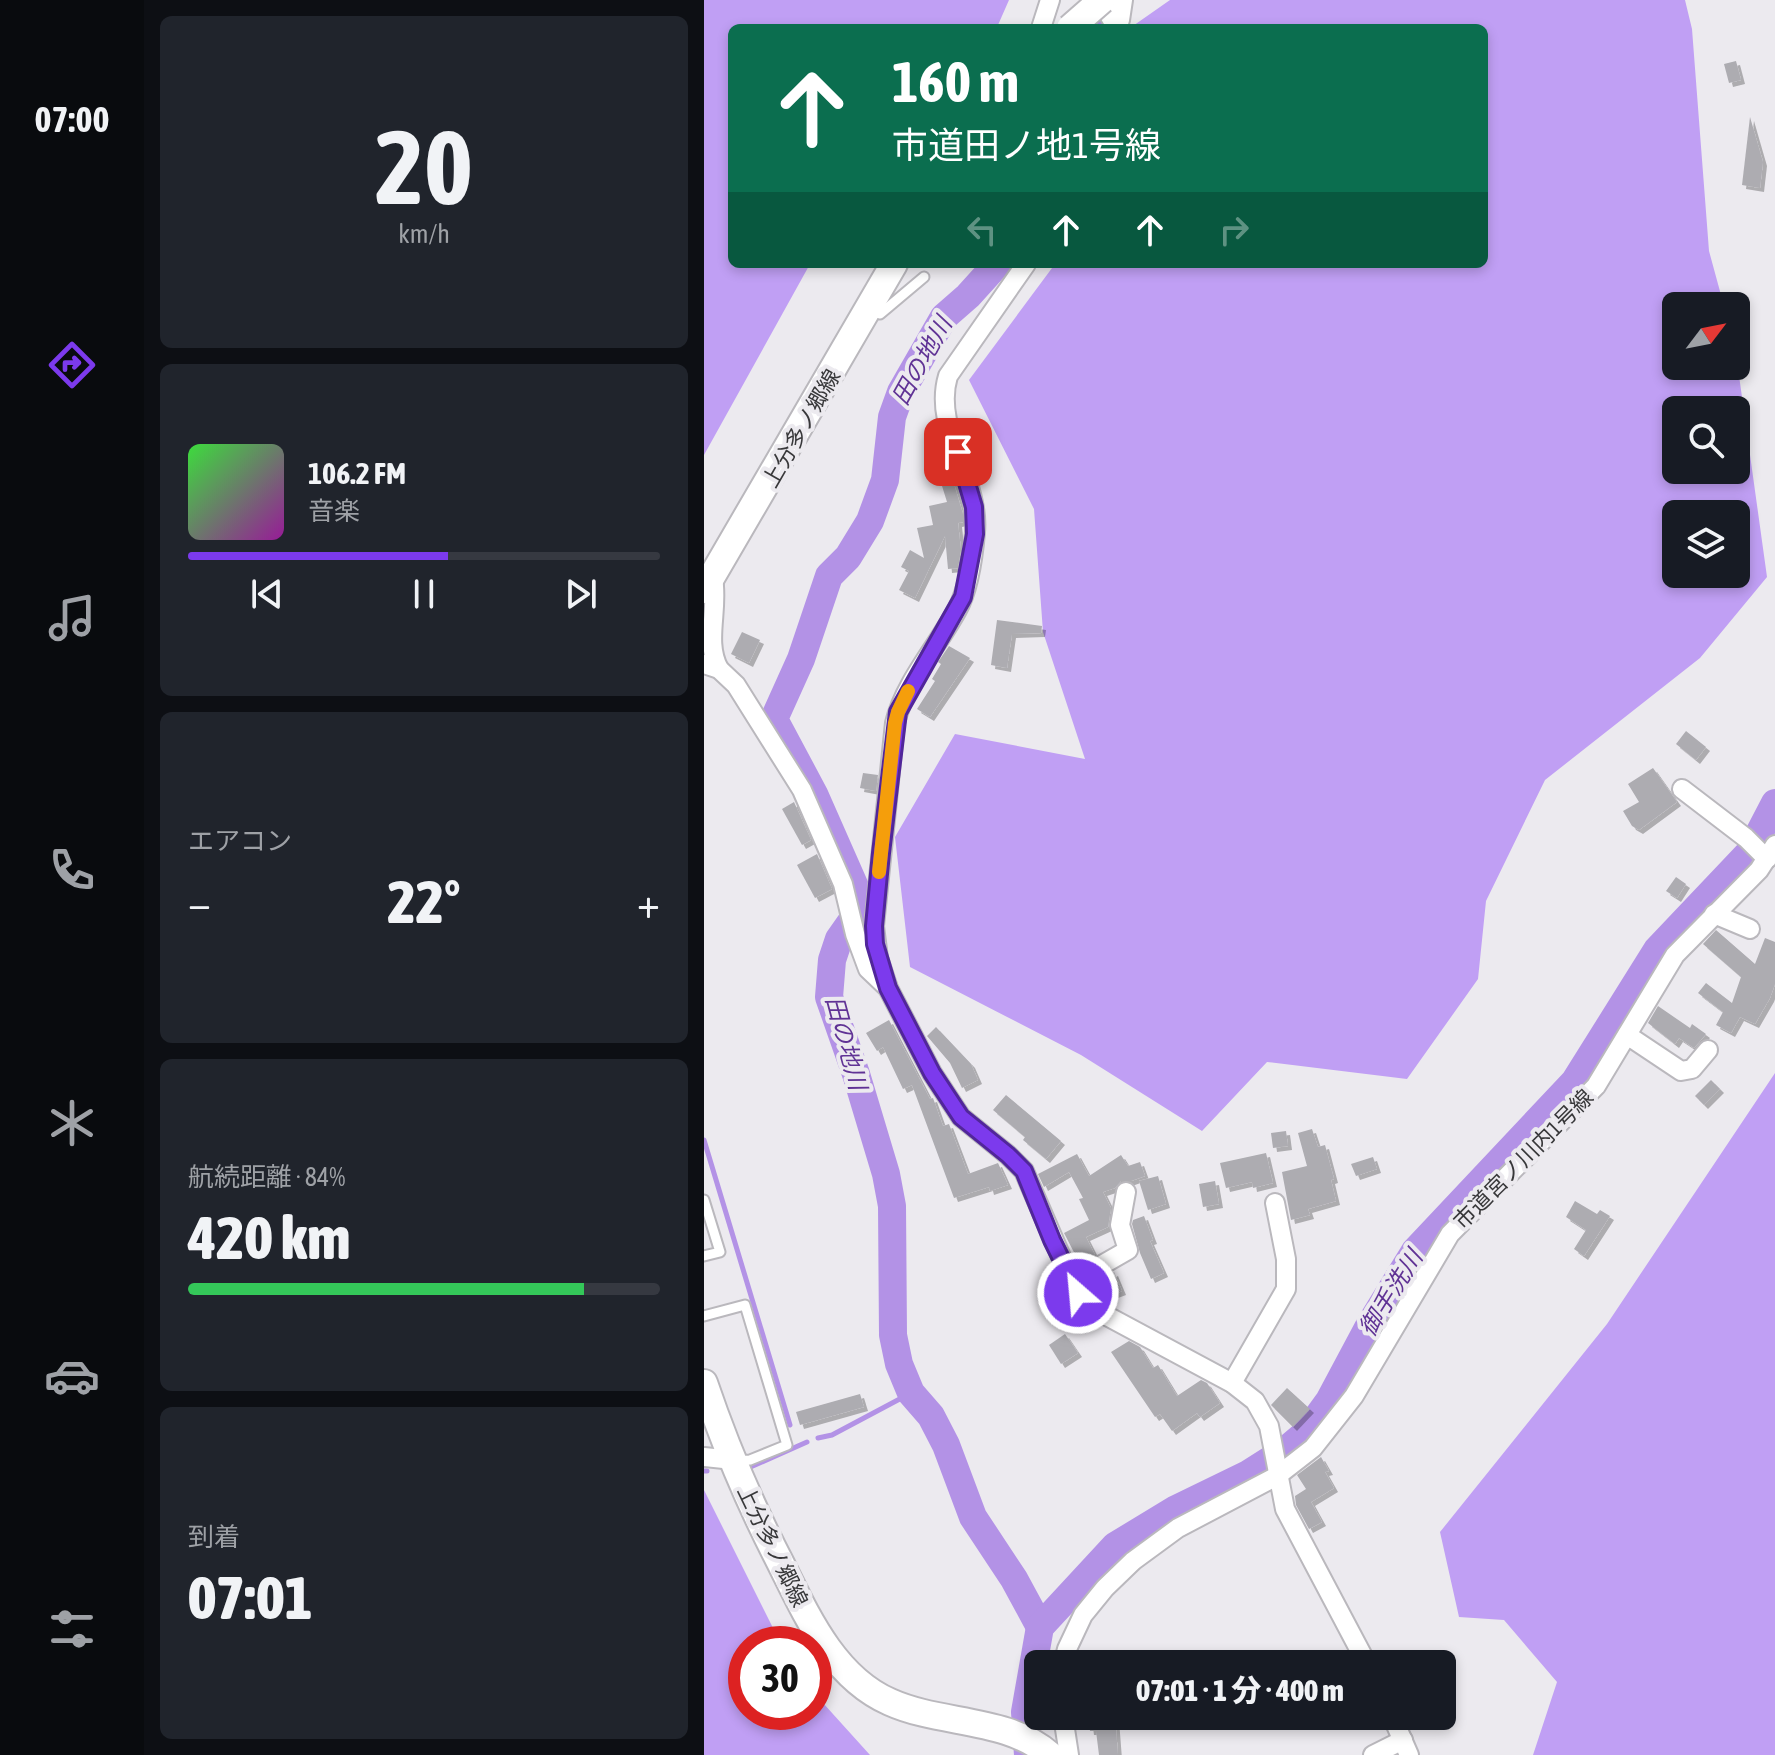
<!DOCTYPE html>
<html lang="ja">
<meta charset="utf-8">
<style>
body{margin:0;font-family:"Asap Condensed","Noto Sans JP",sans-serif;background:#20242c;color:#f1f3f6;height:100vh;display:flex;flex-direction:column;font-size:30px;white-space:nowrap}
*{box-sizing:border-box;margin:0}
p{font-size:26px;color:#9ea1a6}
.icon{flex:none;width:44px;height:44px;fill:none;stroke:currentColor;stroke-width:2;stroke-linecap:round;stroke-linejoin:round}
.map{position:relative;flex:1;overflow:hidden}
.sheet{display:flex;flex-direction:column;gap:16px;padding:16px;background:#0d0f14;width:560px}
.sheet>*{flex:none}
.top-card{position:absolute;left:24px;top:24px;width:760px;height:244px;border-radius:12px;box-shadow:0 4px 12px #0003;background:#0b6e4f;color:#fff;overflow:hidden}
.needle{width:52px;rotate:58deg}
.controls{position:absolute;left:958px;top:292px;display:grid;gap:16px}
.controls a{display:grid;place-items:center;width:88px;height:88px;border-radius:12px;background:#171b24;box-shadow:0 4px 12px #0003;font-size:40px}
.speed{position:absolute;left:24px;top:1626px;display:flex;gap:16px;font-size:40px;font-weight:700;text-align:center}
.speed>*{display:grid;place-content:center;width:104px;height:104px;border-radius:50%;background:#171b24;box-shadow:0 4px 12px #0003;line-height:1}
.speed .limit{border:12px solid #d22;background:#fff;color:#111}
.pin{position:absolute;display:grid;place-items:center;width:68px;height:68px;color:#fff;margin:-34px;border-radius:16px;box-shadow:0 4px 12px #0006}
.me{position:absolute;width:88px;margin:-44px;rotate:333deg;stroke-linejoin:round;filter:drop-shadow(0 0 6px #0008)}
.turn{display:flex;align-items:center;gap:28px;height:168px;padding:0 32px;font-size:36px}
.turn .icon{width:104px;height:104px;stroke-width:2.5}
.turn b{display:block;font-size:56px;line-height:68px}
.lanes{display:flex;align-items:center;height:76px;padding:0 32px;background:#0003;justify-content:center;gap:40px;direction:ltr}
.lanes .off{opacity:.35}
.big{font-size:60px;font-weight:800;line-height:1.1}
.sheet .card{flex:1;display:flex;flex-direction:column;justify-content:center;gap:12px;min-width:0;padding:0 28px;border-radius:12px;background:#20242c}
.sheet .dial{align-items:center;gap:0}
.dial b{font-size:104px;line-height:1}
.song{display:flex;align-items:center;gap:24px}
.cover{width:96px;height:96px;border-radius:12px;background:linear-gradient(135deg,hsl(120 70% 55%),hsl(300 70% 35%))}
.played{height:8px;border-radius:4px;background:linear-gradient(90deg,#7c3aed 55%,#363941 55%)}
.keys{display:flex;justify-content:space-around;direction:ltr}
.heat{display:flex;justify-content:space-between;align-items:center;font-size:44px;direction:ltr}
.charge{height:12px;border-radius:6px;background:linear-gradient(90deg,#34c759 84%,#363941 0)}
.trip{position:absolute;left:320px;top:1650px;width:432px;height:80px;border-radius:12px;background:#171b24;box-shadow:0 4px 12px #0003;font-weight:800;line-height:80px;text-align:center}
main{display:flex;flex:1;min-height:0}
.tabs{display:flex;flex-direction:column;width:144px;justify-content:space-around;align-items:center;background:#090b0e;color:#9ea1a6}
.tabs .icon{width:56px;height:56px}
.tabs .active{color:#7c3aed}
.tabs b{font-size:36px;color:#f1f3f6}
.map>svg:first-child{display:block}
</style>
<main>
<nav class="tabs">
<b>07:00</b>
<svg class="icon active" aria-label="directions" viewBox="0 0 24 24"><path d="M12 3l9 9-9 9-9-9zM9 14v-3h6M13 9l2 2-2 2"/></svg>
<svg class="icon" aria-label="music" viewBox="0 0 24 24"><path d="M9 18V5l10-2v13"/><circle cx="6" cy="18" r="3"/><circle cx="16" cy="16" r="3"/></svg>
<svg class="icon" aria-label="phone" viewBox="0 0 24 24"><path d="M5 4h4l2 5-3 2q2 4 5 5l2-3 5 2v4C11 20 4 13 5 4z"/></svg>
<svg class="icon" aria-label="climate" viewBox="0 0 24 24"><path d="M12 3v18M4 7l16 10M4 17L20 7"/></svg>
<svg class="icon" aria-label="car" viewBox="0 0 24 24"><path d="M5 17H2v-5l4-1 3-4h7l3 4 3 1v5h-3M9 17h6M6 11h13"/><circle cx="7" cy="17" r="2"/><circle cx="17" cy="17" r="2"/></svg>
<svg class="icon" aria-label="filters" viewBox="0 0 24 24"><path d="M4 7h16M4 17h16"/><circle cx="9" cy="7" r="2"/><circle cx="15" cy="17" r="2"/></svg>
</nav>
<section class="sheet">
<div class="card dial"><b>20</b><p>km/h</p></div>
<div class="card">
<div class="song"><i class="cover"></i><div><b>106.2 FM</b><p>音楽</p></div></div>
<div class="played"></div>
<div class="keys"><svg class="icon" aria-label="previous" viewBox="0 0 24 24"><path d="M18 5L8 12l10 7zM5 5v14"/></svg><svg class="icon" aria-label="pause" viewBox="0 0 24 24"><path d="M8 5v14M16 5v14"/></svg><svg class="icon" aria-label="next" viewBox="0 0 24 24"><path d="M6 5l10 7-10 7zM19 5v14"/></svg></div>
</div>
<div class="card"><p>エアコン</p>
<div class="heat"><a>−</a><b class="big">22°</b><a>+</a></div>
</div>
<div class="card"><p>航続距離 · 84%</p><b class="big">420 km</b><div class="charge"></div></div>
<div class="card"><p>到着</p><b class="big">07:01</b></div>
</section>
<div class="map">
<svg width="1071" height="1755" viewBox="0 0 1071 1755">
<defs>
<filter id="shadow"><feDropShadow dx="4" dy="4" stdDeviation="0" flood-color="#0004"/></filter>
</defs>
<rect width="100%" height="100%" fill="#eceaef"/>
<g fill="#c09ff4" fill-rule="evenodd">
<polygon points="0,0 305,0 294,25 237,28 28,28 28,264 106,264 0,455"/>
<path d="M 466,0 L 981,0 L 988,29 L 1005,251 L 1020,306 L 972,306 L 972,366 L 1032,366 L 1032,354 L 1063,577 L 996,658 L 841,780 L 782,901 L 774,979 L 703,1079 L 563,1062 L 498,1131 L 377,1055 L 206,967 L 191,837 L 251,734 L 381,759 L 339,632 L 330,509 L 265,380 L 351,264 L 780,264 L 780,28 L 426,28 ZM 972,410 L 1032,410 L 1032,470 L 972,470 ZM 972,514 L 1032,514 L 1032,574 L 972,574 Z"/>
<polygon points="1071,1073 1071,1755 829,1755 853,1682 800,1620 755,1617 736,1532 903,1324"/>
<polygon points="0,1490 77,1644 42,1644 42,1712 110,1712 110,1693 166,1755 0,1755"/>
</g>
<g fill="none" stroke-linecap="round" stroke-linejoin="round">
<g stroke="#b392e6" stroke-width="5">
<polyline points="0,1140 86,1425"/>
<polyline points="114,1438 128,1435 207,1393"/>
<polyline points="42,1469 103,1442"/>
<polyline points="0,1471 3,1471"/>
</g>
<g stroke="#b392e6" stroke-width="28">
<polyline points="396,28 398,0"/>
<polyline points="293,264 264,296 240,317 197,392 188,417 181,480 166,521 144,557 125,576 97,659 70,719 110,794 151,887 154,912 135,939 128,960 125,997 152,1074 182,1174 188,1206 189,1335 195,1364 207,1393 227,1416 242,1445 269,1517 310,1579 336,1627"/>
<polyline points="324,1755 321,1712 336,1627 411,1546 472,1509 544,1474 582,1450 601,1434 625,1401 665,1326 711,1251 871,1081 953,950 1045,853 1071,803"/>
</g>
</g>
<g fill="#adacb1" filter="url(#shadow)">
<polygon points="1032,61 1037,80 1025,83 1020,64"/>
<polygon points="1046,117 1059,162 1056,188 1038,185"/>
<polygon points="241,454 259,514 259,522 254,523 257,550 254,568 244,569 241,536 211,598 195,590 205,571 197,567 206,550 220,558 213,528 229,525 225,506 243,502 229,457"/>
<polygon points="293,620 338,626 337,633 308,634 303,668 287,665"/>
<polygon points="38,632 56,640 45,663 27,654"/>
<polygon points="245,646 266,658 226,717 213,709 231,681 228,679 237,664 234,662"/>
<polygon points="982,731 1002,747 992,760 972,744"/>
<polygon points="949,768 973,802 935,830 928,826 919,811 935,802 924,784"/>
<polygon points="159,773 174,775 172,791 156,788"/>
<polygon points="90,802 107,840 98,845 78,809"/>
<polygon points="113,854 128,889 111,898 93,865"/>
<polygon points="972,877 982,884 973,898 962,891"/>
<polygon points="1012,930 1051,964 1061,938 1071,942 1071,984 1066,998 1051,1024 1036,1017 1027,1033 1012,1025 1019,1012 994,993 1002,983 1028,1003 1037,977 999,944"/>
<polygon points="954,1006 986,1028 988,1024 1002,1034 990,1048 975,1038 971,1044 944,1023"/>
<polygon points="185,1020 226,1099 229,1098 239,1126 245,1124 264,1174 294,1163 304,1185 286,1191 285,1187 250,1198 208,1085 199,1089 179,1047 173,1051 162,1033"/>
<polygon points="232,1027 267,1064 274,1080 258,1088 246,1063 223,1036"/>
<polygon points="1007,1080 1016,1089 1000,1105 991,1096"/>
<polygon points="302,1095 357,1141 342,1159 319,1140 321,1137 289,1110"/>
<polygon points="608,1129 614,1147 621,1145 630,1179 627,1180 632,1201 604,1209 606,1215 587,1220 578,1172 603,1166 594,1133"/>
<polygon points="582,1131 584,1146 569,1148 567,1133"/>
<polygon points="562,1153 569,1183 549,1188 548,1182 522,1188 516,1163"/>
<polygon points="373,1154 385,1176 417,1155 424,1166 436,1162 441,1176 427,1181 417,1181 411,1188 399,1192 407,1208 404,1227 382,1237 391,1255 376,1264 360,1233 385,1220 375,1199 379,1198 365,1172 340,1187 334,1174"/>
<polygon points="669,1157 673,1169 652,1176 647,1164"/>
<polygon points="454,1176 462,1204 444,1210 435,1181"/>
<polygon points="511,1181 515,1204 499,1207 495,1184"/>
<polygon points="871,1201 893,1214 896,1210 906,1216 880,1256 870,1249 882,1230 862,1217"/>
<polygon points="440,1216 449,1240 446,1241 460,1273 447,1279 436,1253 428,1224 429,1220"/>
<polygon points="410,1272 418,1291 397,1299 390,1283"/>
<polygon points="361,1334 374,1353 357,1364 345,1345"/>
<polygon points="425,1341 436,1347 449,1368 454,1365 473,1396 497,1380 503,1383 516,1403 496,1417 493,1413 468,1431 456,1414 451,1417 407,1352"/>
<polygon points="583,1388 606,1409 589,1427 567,1405"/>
<polygon points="156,1394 160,1407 96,1425 92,1412"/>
<polygon points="617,1457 625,1471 621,1472 630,1488 607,1502 618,1522 605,1529 592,1505 591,1496 602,1489 593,1475"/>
<polygon points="384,1716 411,1716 414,1755 395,1755 392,1731 386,1731"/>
</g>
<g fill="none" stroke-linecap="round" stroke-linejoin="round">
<g stroke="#bab8bd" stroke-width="13">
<g id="service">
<polyline points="167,311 176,314 220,277"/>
<polyline points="0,1200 16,1252 0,1256"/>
<polyline points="0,1316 41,1305 83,1445 46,1460 32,1461"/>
</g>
</g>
<g stroke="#bab8bd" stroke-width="22">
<g id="minor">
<polyline points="396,0 413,28"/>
<polyline points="409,21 416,20 419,0"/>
<polyline points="337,28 346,0"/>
<path d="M 9,578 C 15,610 0,641 15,669"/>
<polyline points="0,664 15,669 32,685 98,790 139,884 151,934 164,969 184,988 228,1073 257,1117 304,1155 320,1171 368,1282 381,1301 390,1309 528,1383 551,1401 565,1426 581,1509 663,1664"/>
<polyline points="978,789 1042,838 1063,859"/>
<polyline points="1010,914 1046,929"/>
<path d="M 183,985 L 174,958 L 170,926 L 191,723 C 201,682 233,647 253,610 C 265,588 269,557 271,532 C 276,479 228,429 244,376 L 322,264"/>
<polyline points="923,1035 977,1071 988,1069 1004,1050"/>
<polyline points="368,1282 424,1250 416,1225 422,1192"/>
<polyline points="528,1383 582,1289 582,1259 571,1203"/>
<polyline points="0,1457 29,1460"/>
<polyline points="359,1664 363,1649 379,1615 401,1588 429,1561 474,1528 573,1476 609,1448 650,1396 746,1234 892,1086 971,955 1055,870 1071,845"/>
<polyline points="359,1716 365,1755"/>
<polyline points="688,1716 705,1755"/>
<polyline points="669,1755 699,1740"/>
</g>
</g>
<g stroke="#bab8bd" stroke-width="30">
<g id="secondary">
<polyline points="0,590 190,264"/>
<path d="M 0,1383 C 21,1445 46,1504 76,1562 C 102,1614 129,1677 186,1702 C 237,1725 303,1717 346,1755"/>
</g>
</g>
<use href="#service" stroke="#fff" stroke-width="9"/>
<use href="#minor" stroke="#fff" stroke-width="18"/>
<use href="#secondary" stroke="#fff" stroke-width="26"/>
<g stroke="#bab8bd" stroke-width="30" stroke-linecap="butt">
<polyline id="secondary-bridge" points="366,28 398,0"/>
</g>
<use href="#secondary-bridge" stroke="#fff" stroke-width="26"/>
</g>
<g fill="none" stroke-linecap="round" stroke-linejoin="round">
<g stroke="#51269a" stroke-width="20">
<polyline id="route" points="254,452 270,507 271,534 259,597 194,712 177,853 170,926 171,944 184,988 228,1073 257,1117 304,1155 320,1171 348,1240 374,1293"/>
</g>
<use href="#route" stroke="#7c3aed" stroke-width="14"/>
<polyline stroke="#f59e0b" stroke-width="14" points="175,872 191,723 194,712 204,691"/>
</g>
<g text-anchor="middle" stroke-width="8" stroke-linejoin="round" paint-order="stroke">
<g font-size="22" fill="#38383a" stroke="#eceaef">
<text transform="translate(97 428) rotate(-60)" y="8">上分多ノ郷線</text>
<text transform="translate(819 1159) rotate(-45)" y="8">市道宮ノ川内1号線</text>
<text transform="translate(69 1546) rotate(64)" y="8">上分多ノ郷線</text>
</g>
<g font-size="24" font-style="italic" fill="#603395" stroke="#eceaef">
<text transform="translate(218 361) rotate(-61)" y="8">田の地川</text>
<text transform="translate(142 1043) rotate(75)" y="8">田の地川</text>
<text transform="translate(687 1293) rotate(-58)" y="8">御手洗川</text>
</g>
</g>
</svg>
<div class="controls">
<a><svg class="needle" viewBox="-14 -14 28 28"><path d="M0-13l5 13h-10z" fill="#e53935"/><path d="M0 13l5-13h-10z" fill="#9ea1a6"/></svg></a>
<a><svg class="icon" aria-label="search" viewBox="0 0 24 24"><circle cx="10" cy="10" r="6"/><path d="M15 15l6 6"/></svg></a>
<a><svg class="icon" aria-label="layers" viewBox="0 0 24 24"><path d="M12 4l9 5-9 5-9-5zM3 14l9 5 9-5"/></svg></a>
</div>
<div class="speed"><div class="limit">30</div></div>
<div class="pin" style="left:254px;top:452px;background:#d93025"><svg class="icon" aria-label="arrive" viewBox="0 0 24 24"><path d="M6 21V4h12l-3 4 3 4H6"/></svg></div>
<svg class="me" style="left:374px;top:1293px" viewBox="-20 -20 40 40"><circle r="17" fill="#7c3aed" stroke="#fff" stroke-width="3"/><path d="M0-11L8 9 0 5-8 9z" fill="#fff"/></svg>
<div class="trip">07:01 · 1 分 · 400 m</div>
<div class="top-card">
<div class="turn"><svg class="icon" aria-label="ahead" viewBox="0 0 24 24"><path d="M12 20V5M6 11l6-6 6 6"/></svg><div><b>160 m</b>市道田ノ地1号線</div></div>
<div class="lanes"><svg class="icon off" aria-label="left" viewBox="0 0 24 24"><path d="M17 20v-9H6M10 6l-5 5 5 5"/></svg><svg class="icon" aria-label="ahead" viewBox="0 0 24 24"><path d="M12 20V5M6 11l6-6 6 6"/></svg><svg class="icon" aria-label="ahead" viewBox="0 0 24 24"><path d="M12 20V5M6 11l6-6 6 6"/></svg><svg class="icon off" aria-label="right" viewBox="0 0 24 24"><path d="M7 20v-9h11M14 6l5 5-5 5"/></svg></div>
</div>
</div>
</main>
